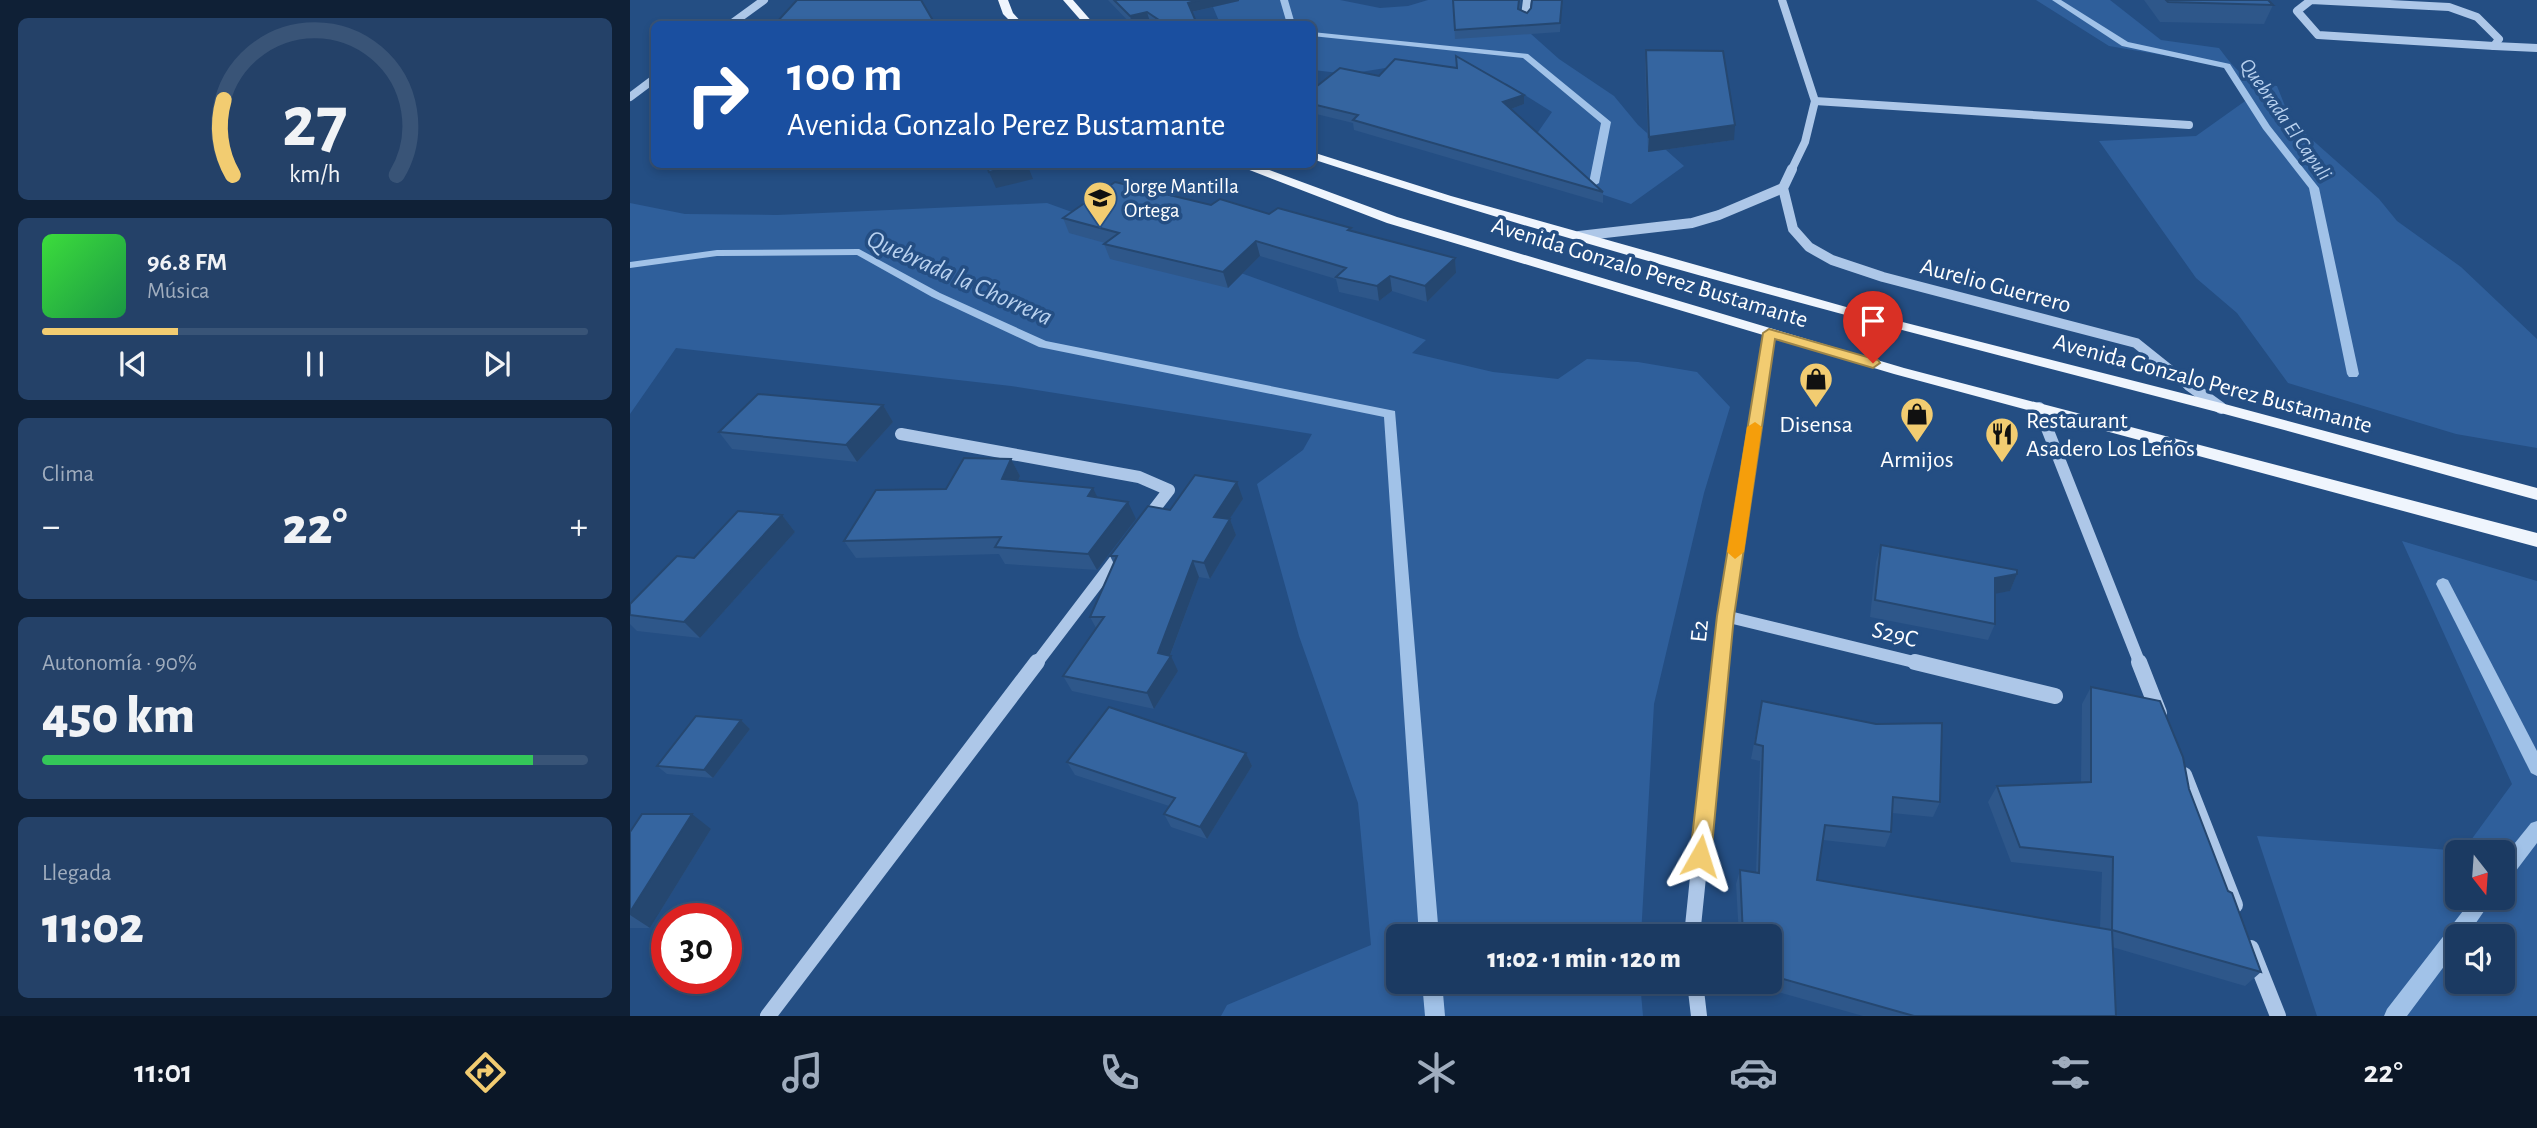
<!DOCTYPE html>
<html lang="es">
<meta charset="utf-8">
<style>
body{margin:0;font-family:"Alegreya Sans",sans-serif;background:#244168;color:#f1f3f6;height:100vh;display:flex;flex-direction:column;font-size:26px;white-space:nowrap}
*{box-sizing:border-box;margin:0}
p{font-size:23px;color:#a0adbe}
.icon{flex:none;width:38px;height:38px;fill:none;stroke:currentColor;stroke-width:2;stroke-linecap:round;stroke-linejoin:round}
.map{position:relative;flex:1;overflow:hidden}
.details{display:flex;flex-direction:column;gap:18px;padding:18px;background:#0f2036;width:630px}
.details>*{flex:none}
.guide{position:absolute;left:21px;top:21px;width:665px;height:147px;border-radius:10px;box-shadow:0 4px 10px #0003,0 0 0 2px #395477;background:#1a4fa0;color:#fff;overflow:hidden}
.needle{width:46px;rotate:163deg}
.controls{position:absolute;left:1815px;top:840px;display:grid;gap:14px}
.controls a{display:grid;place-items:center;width:70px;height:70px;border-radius:10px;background:#1b3a62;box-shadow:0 4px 10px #0003,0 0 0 2px #395477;font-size:35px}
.speed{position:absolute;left:21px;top:903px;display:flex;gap:14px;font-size:35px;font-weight:700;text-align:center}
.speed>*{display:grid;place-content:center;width:91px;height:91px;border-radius:50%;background:#1b3a62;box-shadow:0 4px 10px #0003,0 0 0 2px #395477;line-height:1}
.speed .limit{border:10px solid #d22;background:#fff;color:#111}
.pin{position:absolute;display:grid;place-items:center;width:60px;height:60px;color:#fff;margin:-72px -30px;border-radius:50% 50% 50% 0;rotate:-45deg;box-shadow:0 0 7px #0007}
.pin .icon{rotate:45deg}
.me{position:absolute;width:77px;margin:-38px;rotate:6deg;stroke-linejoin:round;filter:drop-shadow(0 0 5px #0008)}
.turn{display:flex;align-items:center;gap:24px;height:147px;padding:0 21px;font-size:32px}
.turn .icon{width:91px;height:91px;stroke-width:2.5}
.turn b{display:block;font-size:49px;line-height:60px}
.big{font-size:52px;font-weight:800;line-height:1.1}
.details .tile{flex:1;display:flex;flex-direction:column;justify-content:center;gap:10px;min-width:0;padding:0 24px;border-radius:10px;background:#244168}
.details .dial{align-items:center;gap:0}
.dial svg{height:182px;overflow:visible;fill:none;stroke:#395477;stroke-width:7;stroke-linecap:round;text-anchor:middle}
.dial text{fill:#f1f3f6;stroke:none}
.song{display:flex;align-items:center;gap:21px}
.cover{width:84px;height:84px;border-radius:10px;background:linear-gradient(135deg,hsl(120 70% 55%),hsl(140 70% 35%))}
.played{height:7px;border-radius:4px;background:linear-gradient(90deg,#f2cc71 25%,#395477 25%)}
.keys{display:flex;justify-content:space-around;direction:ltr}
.heat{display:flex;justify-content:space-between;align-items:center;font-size:38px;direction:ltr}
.charge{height:10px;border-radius:5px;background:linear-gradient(90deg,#34c759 90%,#395477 0)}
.trip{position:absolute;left:756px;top:924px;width:396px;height:70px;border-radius:10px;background:#1b3a62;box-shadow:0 4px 10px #0003,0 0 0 2px #395477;font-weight:800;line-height:70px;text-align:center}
.menu{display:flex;height:112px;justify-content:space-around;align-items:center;background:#0b1727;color:#a0adbe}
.menu .icon{width:49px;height:49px}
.menu .active{color:#f2cc71}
.menu b{font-size:32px;color:#f1f3f6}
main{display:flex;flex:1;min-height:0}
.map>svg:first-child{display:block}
</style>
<main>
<section class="details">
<div class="tile dial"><svg viewBox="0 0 100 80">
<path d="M14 69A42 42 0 1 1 86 69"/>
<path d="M14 69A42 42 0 0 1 10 36" stroke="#f2cc71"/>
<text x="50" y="56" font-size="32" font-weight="700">27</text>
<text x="50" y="72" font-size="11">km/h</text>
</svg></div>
<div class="tile">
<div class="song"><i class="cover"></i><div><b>96.8 FM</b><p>Música</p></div></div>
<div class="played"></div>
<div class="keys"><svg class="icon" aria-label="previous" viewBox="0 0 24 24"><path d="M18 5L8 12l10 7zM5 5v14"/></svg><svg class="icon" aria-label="pause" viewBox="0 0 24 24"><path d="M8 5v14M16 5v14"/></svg><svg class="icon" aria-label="next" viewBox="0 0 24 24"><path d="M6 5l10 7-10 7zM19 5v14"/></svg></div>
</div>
<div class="tile"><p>Clima</p>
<div class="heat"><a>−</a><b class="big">22°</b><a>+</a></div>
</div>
<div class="tile"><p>Autonomía · 90%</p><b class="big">450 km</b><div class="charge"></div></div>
<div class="tile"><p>Llegada</p><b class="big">11:02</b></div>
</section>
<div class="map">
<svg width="1907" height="1016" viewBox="0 0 1907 1016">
<rect width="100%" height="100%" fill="#244e83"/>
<g fill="#2f5f9b" fill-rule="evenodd">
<polygon points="580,0 710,0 750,8 778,6 798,0 844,0 891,25 929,59 984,96 1008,125 1054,166 1001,204 974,195 938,175 906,135 922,112 877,84 793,62 718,74 683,70 682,24 586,24 589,21"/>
<path d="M 1406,0 L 1480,0 L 1531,40 L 1589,48 C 1608,73 1616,82 1647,86 L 1661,121 L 1749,199 L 1767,221 L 1831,267 L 1907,339 L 1907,448 L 1826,434 L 1658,383 L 1607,313 L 1566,278 L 1469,141 L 1566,136 L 1618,99 L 1597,66 L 1479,46 Z"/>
<polygon points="0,203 55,214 147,215 417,203 796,340 782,353 863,372 928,379 957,359 1008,362 1067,372 1100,407 1074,493 1024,704 1011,936 768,936 768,982 1010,982 1013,1016 591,1016 597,1005 741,945 728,803 669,636 627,484 673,450 682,434 381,386 46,348 0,414"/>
<path d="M 1772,541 L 1907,581 L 1907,1016 L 1687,1016 L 1627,836 L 1833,851 L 1882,784 ZM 1872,852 L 1872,898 L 1827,898 L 1827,852 ZM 1872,936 L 1872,982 L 1827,982 L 1827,936 Z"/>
</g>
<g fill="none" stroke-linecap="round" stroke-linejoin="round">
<g fill="#a1c2e8" fill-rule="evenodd">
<polygon points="650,0 658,0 665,24 657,24"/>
<polygon points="1422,0 1431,0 1498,42 1600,64 1640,126 1689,188 1729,374 1727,377 1719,377 1717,374 1679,188 1633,129 1594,68 1492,46"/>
<polygon points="682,32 898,54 981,122 969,183 964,186 959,183 971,123 893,58 682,36"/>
<polygon points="229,249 310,293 416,341 765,411 809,936 789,936 754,417 409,347 302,297 227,255 87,256 0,268 0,262 87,250"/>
<polygon points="1813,578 1818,580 1907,751 1907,776 1901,773 1806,584 1808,580"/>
<polygon points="1907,821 1907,843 1879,880 1872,883 1872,859 1901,823"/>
<polygon points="1843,898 1863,898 1837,936 1827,936 1827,949 1777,1016 1754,1016 1757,1009"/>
<polygon points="792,982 812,982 815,1016 795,1016"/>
</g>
<g stroke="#adc7e8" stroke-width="8">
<polyline points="1152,0 1185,101 1175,142 1161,171"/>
<polygon points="1681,0 1819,7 1847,17 1869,39 1864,46 1688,35 1667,11"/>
<polyline points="895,16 897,0"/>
<polyline points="101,24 134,0"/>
<polyline points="1864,46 1907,48"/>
<polyline points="0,97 24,79"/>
<polyline points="1185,101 1559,125"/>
</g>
<g stroke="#adc7e8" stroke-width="10">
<polyline points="1162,169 1153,188 1163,229 1179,247 1202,260 1253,277 1506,343 1561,387"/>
<polyline points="949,236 1062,223 1089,215 1153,188"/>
<polyline points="1131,387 1139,333"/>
</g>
<g stroke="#adc7e8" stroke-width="12">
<polyline points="1559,385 1591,408"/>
<polyline points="1409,408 1510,664"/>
<polyline points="271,434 509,477 539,490 516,520"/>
<polyline points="1095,616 1292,664"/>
<polyline points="406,664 492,551"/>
<polyline points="1090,664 1131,385"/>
</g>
<g stroke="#adc7e8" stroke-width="16">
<polyline points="1285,662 1425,696"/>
<polyline points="1509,662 1529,713"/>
<polyline points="1554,775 1605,905"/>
<polyline points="1062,936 1090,662"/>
<polyline points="1621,948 1648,1016"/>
<polyline points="1065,982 1069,1016"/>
<polyline points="138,1016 407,662"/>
</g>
<g fill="#eff5fd" fill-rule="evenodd">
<polygon points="368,0 378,0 383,13 393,24 383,24 373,14"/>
<polygon points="433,0 443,0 464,24 454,24"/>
<path d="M 682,152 L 821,196 L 1241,314 L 1591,403 L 1907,488 L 1907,500 C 1800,471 1694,440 1587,412 C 1284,333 980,257 682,159 Z"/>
<polygon points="604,164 623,164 767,217 1274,368 1907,533 1907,547 1264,374 757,223"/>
</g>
</g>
<g fill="#2e578a">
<polygon points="478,0 609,0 609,1 562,12 567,24 524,24 520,22 508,24 501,24"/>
<polygon points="823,0 891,0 890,10 897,13 932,0 930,32 825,39"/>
<polygon points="1514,0 1638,0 1643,5 1634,24 1530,22"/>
<polygon points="1016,50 1104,140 1018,152 1015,65"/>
<polygon points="749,76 894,104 881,109 973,192 973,203 724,130 723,123 682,113 682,90"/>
<polygon points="581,205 639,214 721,231 825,258 826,273 797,302 762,291 749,301 709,292 706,279 630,256 598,288 480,259 474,244 475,243 439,233 433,218"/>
<polygon points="253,405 263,422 227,462 102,449 89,432"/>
<polygon points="381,459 390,476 388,481 463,488 467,498 506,519 467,570 375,564 369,554 226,558 214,541 316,489"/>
<polygon points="613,499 599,519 600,519 606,535 580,579 569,577 540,656 548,671 524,709 442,691 433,676 466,628 460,617 484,564 480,556 540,510"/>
<polygon points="152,515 165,532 70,638 7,631 0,624 0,615 64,558"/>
<polygon points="1251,545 1387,574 1380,591 1365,593 1365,624 1358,640 1240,617 1246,562"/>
<polygon points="1461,687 1559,789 1598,891 1631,972 1615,986 1482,947 1486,1016 1233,1016 1112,982 1139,982 1139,936 1109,936 1106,884 1110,870 1126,872 1130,761 1121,759 1132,701 1310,802 1303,817 1262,813 1261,832 1255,847 1193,840 1187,880 1470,928 1472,872 1381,862 1358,802 1367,786 1451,782 1452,704"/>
<polygon points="111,720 120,729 83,778 37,774 27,766"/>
<polygon points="616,753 622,766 577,839 541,827 534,814 539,806 445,775 437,762"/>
<polygon points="81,829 20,928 0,928 0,832"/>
</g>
<g fill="#254770">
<polygon points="569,0 609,0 609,1 561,12 558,3"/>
<polygon points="517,12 520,22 508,24 502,24 500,16"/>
<polygon points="894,95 894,104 873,112 873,102"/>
<polygon points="1105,125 1104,140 1018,152 1019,137"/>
<polygon points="391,164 397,164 403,179 366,188 359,172"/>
<polygon points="626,241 630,256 598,288 593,272"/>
<polygon points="825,258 826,273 797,302 795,286"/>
<polygon points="760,276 762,291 749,301 747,286"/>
<polygon points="253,405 263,422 227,462 216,445"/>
<polygon points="381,459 390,476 381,496 372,479"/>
<polygon points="607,482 613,499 590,533 584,517"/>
<polygon points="463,488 471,505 458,496"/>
<polygon points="498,502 506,519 467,570 458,554"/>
<polygon points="152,515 165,532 70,638 54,622"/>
<polygon points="600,519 606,535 580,579 574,563"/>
<polygon points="563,561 569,577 539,658 541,656 548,671 524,709 517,693 528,653"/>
<polygon points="1387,574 1380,591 1358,595 1365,578"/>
<polygon points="111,720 120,729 83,778 74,770"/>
<polygon points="616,753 622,766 577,839 570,827"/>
<polygon points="62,814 81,829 20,928 0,915 0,912"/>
</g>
<g fill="#3565a0" stroke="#254770" stroke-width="2">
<polygon points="167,0 291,0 305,24 145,24"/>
<polygon points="484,0 569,0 558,3 567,24 535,24 517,12 500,16"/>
<polygon points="823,0 889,0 888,9 897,13 901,8 902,0 932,0 930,23 825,30"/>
<polygon points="1536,0 1638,0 1643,5 1538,2"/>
<polygon points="1016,50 1093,51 1105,125 1019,137"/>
<polygon points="826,56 894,95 873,102 973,192 723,120 728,115 682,104 682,90 710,68 749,76 765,59 827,68"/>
<polygon points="356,164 391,164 359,172"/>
<polygon points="485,182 581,205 590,199 639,214 648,208 721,228 718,230 825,258 795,286 760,276 747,286 706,277 716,268 626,241 593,272 474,244 489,233 433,218"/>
<polygon points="128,394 253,405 216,445 89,432"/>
<polygon points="334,458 381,459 372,479 463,488 458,496 498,502 458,554 365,547 371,537 214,541 246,490 316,489"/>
<polygon points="565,475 607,482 584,517 600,519 574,563 563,561 528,653 541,656 517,693 433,676 474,617 460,617 487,556 480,556 518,506 540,510"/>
<polygon points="108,511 152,515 54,622 0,615 0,604 47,556 64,558"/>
<polygon points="1251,545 1387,570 1387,574 1365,578 1365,624 1245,600"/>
<polygon points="1461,687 1530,701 1553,757 1559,789 1598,891 1602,893 1631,972 1482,930 1483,857 1390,847 1367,786 1461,782"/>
<polygon points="1132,701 1246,724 1312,723 1310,802 1263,797 1261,832 1195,825 1187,880 1482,930 1486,1016 1284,1016 1139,975 1139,936 1113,936 1110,870 1129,873 1133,746 1125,744"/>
<polygon points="479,707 616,753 570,827 534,814 545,798 437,762"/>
<polygon points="66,716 111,720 74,770 27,766"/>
<polygon points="12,814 62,814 0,912 0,832"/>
</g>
<polygon fill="#f2cc71" stroke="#9d8549" stroke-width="2" points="1139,329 1248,360 1250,363 1243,368 1145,339 1104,616 1081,856 1078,863 1070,866 1063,863 1060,856 1087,616 1133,333"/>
<polygon fill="#f59e0b" points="1125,422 1132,427 1114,552 1105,559 1097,552 1117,427"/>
<defs>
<g id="school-pin" transform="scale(1.75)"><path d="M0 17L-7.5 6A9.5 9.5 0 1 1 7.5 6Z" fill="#f2cc71" stroke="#244e83"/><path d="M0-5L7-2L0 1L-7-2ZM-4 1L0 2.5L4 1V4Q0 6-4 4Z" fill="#111"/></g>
<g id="shop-pin" transform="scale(1.75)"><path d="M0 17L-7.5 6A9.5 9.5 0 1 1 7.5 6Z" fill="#f2cc71" stroke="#244e83"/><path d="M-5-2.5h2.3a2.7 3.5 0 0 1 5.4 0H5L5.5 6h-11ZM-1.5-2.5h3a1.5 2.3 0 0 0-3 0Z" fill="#111"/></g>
<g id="restaurant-pin" transform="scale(1.75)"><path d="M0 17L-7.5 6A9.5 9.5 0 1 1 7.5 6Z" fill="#f2cc71" stroke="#244e83"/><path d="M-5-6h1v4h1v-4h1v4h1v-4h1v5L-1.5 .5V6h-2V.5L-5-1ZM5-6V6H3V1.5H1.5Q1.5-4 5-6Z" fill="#111"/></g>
</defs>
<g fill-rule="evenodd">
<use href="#school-pin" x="470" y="198"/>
<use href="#shop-pin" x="1186" y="379"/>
<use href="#shop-pin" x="1287" y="414"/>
<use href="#restaurant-pin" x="1372" y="434"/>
</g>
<g text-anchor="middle" stroke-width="7" stroke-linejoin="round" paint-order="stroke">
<g font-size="21" font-style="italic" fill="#b8d1ef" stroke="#244e83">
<text transform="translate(1656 119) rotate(55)" y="7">Quebrada El Capuli</text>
</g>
<g font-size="21" fill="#fff" stroke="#244e83" text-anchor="start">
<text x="494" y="193">Jorge Mantilla<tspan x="494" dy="24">Ortega</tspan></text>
</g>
<g font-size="24" fill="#fff" stroke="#244e83">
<text transform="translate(1020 272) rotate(17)" y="8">Avenida Gonzalo Perez Bustamante</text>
<text transform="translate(1366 285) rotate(15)" y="8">Aurelio Guerrero</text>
<text transform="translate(1583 383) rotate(15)" y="8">Avenida Gonzalo Perez Bustamante</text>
<text transform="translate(1069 631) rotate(-84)" y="8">E2</text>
<text transform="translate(1265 634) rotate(14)" y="8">S29C</text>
</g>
<g font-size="24" fill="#fff" stroke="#244e83">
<text x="1396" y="428" text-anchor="start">Restaurant<tspan x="1396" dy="28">Asadero Los Leños</tspan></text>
<text x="1186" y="432">Disensa</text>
<text x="1287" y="467">Armijos</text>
</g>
<g font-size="26" font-style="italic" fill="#b8d1ef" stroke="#244e83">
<text transform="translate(330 277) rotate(24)" y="9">Quebrada la Chorrera</text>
</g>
</g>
</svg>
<div class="controls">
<a><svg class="needle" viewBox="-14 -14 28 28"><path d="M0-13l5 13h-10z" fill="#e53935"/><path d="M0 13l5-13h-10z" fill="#a0adbe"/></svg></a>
<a><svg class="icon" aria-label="sound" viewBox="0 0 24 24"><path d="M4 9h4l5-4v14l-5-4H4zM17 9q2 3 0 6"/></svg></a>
</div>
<div class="speed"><div class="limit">30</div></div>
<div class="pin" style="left:1243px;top:363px;background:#d93025"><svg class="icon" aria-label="arrive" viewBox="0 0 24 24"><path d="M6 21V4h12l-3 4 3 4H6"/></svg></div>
<svg class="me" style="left:1070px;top:856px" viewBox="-20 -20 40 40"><path d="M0-17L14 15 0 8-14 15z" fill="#f2cc71" stroke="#fff" stroke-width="4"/></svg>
<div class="trip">11:02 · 1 min · 120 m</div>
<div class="guide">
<div class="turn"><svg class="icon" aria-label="right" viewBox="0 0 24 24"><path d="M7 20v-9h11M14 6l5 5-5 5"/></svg><div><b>100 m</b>Avenida Gonzalo Perez Bustamante</div></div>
</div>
</div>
</main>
<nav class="menu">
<b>11:01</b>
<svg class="icon active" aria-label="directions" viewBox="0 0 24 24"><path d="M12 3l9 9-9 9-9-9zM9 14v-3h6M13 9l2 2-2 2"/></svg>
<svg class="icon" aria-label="music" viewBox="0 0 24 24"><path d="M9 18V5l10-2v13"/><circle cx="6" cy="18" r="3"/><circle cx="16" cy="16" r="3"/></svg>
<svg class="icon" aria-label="phone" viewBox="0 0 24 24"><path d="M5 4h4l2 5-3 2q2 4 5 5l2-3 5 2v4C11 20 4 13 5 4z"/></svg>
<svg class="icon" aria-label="climate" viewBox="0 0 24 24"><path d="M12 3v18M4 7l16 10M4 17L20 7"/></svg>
<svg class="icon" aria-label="car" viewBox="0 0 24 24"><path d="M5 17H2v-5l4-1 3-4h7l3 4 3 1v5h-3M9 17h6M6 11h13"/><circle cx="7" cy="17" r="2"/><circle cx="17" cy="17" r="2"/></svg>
<svg class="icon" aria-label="filters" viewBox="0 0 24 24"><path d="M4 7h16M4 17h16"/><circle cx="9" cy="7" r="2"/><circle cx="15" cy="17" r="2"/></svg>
<b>22°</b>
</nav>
